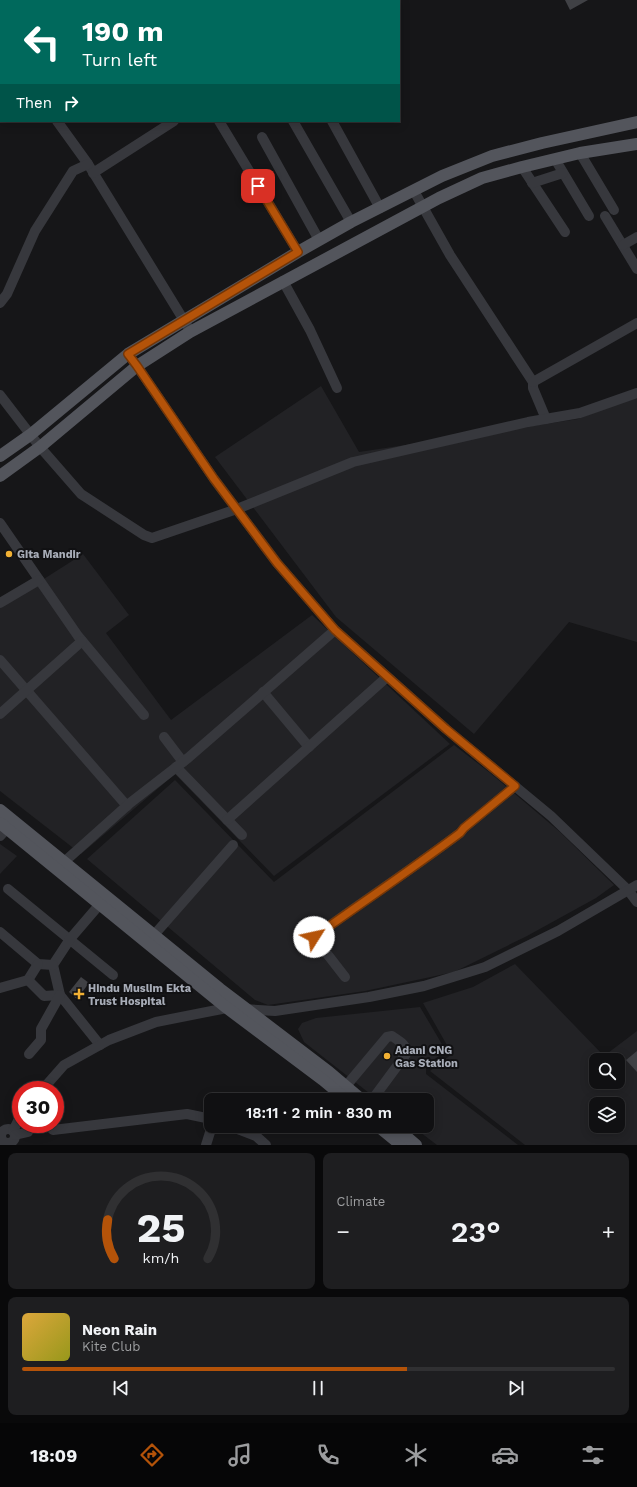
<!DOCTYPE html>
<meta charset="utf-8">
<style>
body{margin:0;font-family:"Work Sans",sans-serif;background:#1e1e20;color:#f1f3f6;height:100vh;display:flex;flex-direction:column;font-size:15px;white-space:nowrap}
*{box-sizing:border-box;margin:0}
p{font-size:13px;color:#9c9d9f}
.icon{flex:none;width:22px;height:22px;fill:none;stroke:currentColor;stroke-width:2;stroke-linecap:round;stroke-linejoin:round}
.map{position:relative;height:1145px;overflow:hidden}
.details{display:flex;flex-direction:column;gap:8px;padding:8px;background:#09090a;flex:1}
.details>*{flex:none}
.hud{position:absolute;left:0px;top:0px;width:400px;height:122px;box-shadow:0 2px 10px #0003,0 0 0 1px #303032;background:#00695c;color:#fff;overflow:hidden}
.buttons{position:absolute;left:589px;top:1053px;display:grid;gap:8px}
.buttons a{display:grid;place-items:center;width:36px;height:36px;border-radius:8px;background:#101012;box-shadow:0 2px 10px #0003,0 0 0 1px #303032;font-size:20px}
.speed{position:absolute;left:12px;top:1081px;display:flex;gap:8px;font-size:20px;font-weight:700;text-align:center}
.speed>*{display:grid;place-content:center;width:52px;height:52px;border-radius:50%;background:#101012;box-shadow:0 2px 10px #0003,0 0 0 1px #303032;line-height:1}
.speed .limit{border:6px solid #d22;background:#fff;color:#111}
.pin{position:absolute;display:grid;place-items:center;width:34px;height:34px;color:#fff;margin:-17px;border-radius:8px;box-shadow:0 2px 6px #0006}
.me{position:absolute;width:44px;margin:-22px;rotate:55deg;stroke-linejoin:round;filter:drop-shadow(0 0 3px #0008)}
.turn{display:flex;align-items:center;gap:14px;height:84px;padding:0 16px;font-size:18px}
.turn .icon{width:52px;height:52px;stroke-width:2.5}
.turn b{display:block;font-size:28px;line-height:34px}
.then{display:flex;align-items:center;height:38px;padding:0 16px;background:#0003;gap:8px;font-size:15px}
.big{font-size:30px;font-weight:600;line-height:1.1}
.details .tile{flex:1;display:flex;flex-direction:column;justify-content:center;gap:6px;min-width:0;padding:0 14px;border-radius:8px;background:#1e1e20}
.details .dial{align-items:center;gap:0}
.dial svg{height:104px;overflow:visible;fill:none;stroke:#303032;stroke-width:7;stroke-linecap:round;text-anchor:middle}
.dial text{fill:#f1f3f6;stroke:none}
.song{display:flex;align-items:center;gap:12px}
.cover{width:48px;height:48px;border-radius:6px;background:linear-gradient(135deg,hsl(40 70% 55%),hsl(60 70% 35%))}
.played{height:4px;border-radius:2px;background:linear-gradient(90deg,#b45309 65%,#303032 65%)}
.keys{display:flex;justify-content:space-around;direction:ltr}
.heat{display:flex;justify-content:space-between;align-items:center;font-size:22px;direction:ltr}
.details .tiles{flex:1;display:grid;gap:8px;grid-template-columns:1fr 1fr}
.tile:last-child{grid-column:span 2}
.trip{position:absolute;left:204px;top:1093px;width:230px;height:40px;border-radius:8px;background:#101012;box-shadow:0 2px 10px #0003,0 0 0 1px #303032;font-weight:600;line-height:40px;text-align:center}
.tabs{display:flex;height:64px;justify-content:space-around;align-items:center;background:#060607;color:#9c9d9f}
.tabs .icon{width:28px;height:28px}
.tabs .on{color:#b45309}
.tabs b{font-size:18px;color:#f1f3f6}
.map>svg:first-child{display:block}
</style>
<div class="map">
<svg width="637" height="1145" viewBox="0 0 637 1145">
<rect width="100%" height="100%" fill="#161618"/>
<g fill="#222225" fill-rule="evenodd">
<polygon points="321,386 359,452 578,419 637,396 637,642 569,622 474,734 336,617 215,457"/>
<polygon points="83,554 129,615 106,633 171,720 312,615 450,744 274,876 175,774 81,854 0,791 0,607"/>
<polygon points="454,745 489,772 560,832 614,885 596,898 527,936 454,972 365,991 268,1005 255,1000 87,859 175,780 274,882"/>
<polygon points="0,844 17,856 0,874"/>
<path d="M 515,964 L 604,1056 L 637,1031 L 637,1145 L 525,1145 L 430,1071 L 452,1054 L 423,1003 L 473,987 ZM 596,1060 L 618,1060 L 618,1082 L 596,1082 ZM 596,1104 L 618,1104 L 618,1126 L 596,1126 Z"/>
<polygon points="420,1007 446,1051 426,1065 426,1074 518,1145 437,1145 412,1126 427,1126 427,1100 378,1100 304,1042 298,1029 302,1023 316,1018"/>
</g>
<g fill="#404145">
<polygon points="565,0 588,0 570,10"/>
<polygon points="81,977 89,983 77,999 69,992"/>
<polygon points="637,1051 637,1072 626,1060"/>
</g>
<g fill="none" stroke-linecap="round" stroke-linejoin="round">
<g stroke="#37383d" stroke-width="10">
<polyline points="267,0 268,1"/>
<polyline points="330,0 331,1"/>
<polyline points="42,1 43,0"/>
<polyline points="93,1 94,0"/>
<polyline points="137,1 139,0"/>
<polyline points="178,1 179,0"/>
<polyline points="345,1 347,0"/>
<polyline points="0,47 1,48"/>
<polyline points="57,121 88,164 188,327"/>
<polyline points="219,121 298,252"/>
<polyline points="293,121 351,222"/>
<polyline points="332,121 380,208"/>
<polyline points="262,137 319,240"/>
<polyline points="580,153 614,210"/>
<polyline points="555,159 589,216"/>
<polyline points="522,167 565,232"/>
<polyline points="93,173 174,121"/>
<polyline points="532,183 563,173"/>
<polyline points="414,191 450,255 533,382 533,388 546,419"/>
<polyline points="605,216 637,269"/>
<polyline points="623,245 637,237"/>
<polyline points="283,281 310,330 337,388"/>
<polyline points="0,303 7,294 35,231 73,171 88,164"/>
<polyline points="128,354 137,366 214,479 277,563 335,630 446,729 551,816 628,890 637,902"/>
<polyline points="533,382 637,323"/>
<polyline points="0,395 40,447 81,494 144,535 152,538 237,509 353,462 528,422 580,413 637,393"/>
<polyline points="0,523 78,636 144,715"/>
<polyline points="0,603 39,580"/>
<polyline points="0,660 127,806"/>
<polyline points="263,692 309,747"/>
<polyline points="0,714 82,641"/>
<polyline points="164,737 183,762"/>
<polyline points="176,767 242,835"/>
<polyline points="227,820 387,677"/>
<polyline points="0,836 12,823"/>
<polyline points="64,862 130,803 188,758 335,630"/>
<polyline points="8,889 113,975"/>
<polyline points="100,904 70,939 53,965 60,995 100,1045"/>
<polyline points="0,932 38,964 53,965"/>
<polyline points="154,935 233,845"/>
<path d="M 345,977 L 314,937 C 362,902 412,869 460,833 L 464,828 L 515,786"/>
<polyline points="28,980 38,964"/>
<polyline points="0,988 28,980 44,996 60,995"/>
<polyline points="29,1054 41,1040 41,1029 60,995"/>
<path d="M 346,1086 L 387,1037 L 392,1036 C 399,1041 408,1045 406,1054 L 372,1100"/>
<polyline points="42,1090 64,1065 109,1040 156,1022 227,1008 275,1011 369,997 424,986 485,967 558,931 637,885"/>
<polyline points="230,1126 256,1136 266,1145"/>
<circle cx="8" cy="1136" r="7"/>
<polyline points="13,1131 21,1115"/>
<polyline points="15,1135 28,1132 30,1128 49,1126 53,1130 187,1114 211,1119"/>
<polyline points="206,1145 212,1126"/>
</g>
<g stroke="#53555c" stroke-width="12">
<polyline points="0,456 30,435 128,354 298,252 351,222 442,176 492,156 542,143 637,122"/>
<polyline points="0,476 40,447 137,366 190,332 439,198 482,178 522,167 580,153 637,144"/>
<polyline points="0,810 220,989 329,1072 362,1100"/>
<polyline points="0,823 227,1008 323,1080 347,1100"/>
<polyline points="378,1126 401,1145"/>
<polyline points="394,1126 416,1145"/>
</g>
</g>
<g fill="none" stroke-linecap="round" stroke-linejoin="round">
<g stroke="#753606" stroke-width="10">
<path id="route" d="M 258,186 L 298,252 L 128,354 L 137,366 L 214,479 L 277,563 L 335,630 L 446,729 L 515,786 L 464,828 L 460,833 C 412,869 363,902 314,937"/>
</g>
<use href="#route" stroke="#b45309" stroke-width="7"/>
</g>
<g fill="#f2b134" stroke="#111113" stroke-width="1.5">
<circle cx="9" cy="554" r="4"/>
<path d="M77 988h4v4h4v4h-4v4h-4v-4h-4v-4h4z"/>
<circle cx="387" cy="1056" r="4"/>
</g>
<g text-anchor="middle" stroke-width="4" stroke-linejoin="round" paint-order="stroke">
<g font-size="11" font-weight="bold" fill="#a8adb8" stroke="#111113" text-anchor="start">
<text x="17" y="558">Gita Mandir</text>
<text x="88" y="992">Hindu Muslim Ekta<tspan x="88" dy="13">Trust Hospital</tspan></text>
<text x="395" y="1054">Adani CNG<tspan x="395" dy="13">Gas Station</tspan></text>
</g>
</g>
</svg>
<div class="buttons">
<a><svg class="icon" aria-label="search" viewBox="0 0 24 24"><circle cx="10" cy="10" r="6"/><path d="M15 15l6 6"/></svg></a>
<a><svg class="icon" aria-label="layers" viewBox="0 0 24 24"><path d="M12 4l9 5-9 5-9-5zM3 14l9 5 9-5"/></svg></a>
</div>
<div class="speed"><div class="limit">30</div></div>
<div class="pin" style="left:258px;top:186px;background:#d93025"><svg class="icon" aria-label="arrive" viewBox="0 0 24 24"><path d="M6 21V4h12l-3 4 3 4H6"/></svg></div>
<svg class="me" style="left:314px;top:937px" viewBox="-20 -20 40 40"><circle r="19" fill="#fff"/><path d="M0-13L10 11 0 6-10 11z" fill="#b45309"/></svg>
<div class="trip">18:11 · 2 min · 830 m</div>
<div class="hud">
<div class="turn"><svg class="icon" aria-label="left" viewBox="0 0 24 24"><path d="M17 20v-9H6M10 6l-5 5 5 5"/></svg><div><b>190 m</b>Turn left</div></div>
<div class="then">Then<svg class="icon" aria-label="right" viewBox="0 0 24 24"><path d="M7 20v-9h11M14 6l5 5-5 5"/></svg></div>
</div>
</div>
<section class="details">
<div class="tiles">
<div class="tile dial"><svg viewBox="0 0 100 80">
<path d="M14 69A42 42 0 1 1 86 69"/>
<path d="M14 69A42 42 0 0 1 9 39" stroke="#b45309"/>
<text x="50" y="56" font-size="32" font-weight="700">25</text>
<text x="50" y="72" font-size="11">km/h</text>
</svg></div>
<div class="tile"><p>Climate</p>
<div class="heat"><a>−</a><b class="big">23°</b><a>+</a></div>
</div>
<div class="tile">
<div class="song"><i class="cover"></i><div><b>Neon Rain</b><p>Kite Club</p></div></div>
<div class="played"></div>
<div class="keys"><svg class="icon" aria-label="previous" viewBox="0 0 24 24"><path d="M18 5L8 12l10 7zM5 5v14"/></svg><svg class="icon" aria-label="pause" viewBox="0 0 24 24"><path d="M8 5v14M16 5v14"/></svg><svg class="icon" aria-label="next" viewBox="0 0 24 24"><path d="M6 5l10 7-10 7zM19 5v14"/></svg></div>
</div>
</div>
</section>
<nav class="tabs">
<b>18:09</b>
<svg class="icon on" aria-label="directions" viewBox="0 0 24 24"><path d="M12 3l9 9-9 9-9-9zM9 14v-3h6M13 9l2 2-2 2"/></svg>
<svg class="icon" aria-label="music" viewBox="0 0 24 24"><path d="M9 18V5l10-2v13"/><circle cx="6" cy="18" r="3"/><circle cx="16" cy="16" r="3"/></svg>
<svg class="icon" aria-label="phone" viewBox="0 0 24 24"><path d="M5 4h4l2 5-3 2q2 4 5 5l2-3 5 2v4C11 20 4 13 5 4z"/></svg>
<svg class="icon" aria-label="climate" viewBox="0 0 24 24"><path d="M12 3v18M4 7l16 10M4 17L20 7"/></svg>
<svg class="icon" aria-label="car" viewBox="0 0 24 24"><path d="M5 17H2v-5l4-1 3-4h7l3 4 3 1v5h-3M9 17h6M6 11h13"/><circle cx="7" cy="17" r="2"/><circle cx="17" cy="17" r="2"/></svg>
<svg class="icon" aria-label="filters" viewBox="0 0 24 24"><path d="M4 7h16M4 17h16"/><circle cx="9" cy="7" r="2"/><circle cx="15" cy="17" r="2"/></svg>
</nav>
